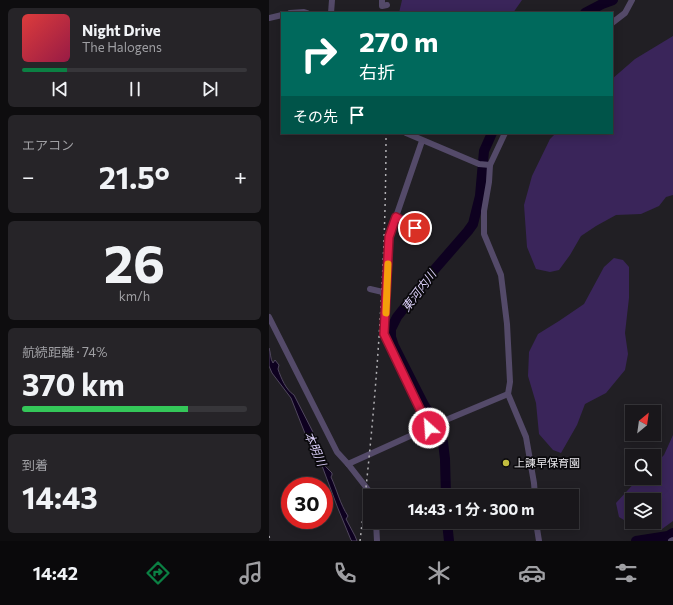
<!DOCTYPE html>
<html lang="ja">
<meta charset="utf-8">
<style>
body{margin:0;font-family:Commissioner,"Noto Sans JP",sans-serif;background:#262428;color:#f1f3f6;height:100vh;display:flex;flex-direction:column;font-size:15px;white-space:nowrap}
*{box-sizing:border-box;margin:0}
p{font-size:13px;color:#9f9fa3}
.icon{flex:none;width:22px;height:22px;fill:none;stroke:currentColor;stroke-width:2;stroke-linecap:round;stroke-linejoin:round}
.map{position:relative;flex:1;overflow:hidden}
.side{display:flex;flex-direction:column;gap:8px;padding:8px;background:#0e0d0f;width:269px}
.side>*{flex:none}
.banner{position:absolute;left:12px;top:12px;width:332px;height:122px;border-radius:0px;box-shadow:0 2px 10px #0003,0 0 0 1px #37363a;background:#00695c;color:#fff;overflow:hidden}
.needle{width:26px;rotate:29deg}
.tools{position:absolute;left:356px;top:405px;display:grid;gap:8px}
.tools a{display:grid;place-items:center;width:36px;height:36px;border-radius:0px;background:#19171b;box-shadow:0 2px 10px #0003,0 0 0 1px #37363a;font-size:20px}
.speed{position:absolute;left:12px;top:477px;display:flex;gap:8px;font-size:20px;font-weight:700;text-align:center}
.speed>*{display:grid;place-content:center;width:52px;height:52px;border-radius:50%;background:#19171b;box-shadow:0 2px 10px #0003,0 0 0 1px #37363a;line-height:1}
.speed .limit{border:6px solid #d22;background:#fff;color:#111}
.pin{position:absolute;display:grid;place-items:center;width:34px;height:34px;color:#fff;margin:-17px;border:2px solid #fff;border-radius:50%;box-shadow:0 1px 4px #0007}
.me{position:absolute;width:44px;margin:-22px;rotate:334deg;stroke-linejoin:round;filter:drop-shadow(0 0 3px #0008)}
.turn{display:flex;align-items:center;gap:14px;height:84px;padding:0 12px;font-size:18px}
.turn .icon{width:52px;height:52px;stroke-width:2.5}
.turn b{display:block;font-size:28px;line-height:34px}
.then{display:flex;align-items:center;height:38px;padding:0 12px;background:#0003;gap:8px;font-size:15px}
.big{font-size:30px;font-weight:700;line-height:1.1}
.side .widget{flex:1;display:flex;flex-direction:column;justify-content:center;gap:6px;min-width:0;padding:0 14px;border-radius:6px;background:#262428}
.side .dial{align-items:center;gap:0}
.dial b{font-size:52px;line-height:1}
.song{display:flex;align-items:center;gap:12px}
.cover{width:48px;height:48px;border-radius:6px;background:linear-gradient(135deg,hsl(0 70% 55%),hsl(340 70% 35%))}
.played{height:4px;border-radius:2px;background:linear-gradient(90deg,#0b8043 20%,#37363a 20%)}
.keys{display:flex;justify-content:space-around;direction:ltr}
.heat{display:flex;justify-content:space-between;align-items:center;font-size:22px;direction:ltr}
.charge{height:6px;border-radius:3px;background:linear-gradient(90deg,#34c759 74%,#37363a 0)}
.trip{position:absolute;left:94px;top:489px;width:216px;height:40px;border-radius:0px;background:#19171b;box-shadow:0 2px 10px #0003,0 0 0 1px #37363a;font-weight:700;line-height:40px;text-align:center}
.tabs{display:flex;height:64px;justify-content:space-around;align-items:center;background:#0a090b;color:#9f9fa3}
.tabs .icon{width:28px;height:28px}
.tabs .on{color:#0b8043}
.tabs b{font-size:18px;color:#f1f3f6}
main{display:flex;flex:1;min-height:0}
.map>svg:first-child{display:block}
</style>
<main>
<section class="side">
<div class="widget">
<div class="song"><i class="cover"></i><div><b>Night Drive</b><p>The Halogens</p></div></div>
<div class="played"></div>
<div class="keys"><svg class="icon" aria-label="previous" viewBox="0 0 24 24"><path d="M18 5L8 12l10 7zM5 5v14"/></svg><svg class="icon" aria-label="pause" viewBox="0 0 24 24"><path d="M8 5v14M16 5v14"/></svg><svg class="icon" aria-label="next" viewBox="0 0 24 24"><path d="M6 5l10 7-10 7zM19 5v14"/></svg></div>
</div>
<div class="widget"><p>エアコン</p>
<div class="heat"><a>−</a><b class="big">21.5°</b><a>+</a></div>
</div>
<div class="widget dial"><b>26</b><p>km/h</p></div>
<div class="widget"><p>航続距離 · 74%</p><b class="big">370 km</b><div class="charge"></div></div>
<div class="widget"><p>到着</p><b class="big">14:43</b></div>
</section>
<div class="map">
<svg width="404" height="541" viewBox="0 0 404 541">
<rect width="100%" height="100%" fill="#211f24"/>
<g fill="#3a255a" fill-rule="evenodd">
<polygon points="133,0 253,0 244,13 130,13"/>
<polygon points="404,36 404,195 397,197 390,206 372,214 347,215 327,226 312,236 301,255 290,270 281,272 267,269 258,247 255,205 263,176 281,139 287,133 343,133 343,79 366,59"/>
<polygon points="345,258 354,260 360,267 360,298 356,333 359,354 356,370 337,393 316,404 308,425 292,453 284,450 270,434 267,403 259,376 260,352 269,334 290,321 315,304 335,267"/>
<path d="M 404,435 L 404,521 L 393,529 L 365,526 L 350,517 L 347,503 L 370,478 L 385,478 L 385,465 L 395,455 ZM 363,500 L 385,500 L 385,522 L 363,522 Z"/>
</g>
<path fill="#0e0120" stroke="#50475e" d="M 0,348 C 2,353 1,359 4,363 L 6,360 L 10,365 L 9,369 C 12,378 17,390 25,395 L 47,438 L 47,440 L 45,441 L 55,465 L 63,473 L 63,475 L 62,477 C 68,490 71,504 79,516 L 77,519 L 86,536 L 88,541 L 83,541 L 82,540 L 68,506 L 46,447 L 40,437 L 37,436 L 22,398 L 3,373 L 0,366 Z"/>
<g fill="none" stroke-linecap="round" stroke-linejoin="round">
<g stroke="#0e0120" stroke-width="10">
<polyline points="316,13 333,4 344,0"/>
<polyline points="177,496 176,459 174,442 169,427 155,405 125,346 122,337 122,329 128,317 166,269 199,231 204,224 211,196 215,151 223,133"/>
<polyline points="178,522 180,541"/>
<polyline points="367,541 399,536 404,533"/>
</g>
<g stroke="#544a69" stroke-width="6">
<polyline points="113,0 113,6 118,5"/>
<polyline points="21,13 35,12 38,13"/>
<polyline points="62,13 63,0"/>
<polyline points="0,18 13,15"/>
<polyline points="343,23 356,13 363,0"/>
<polyline points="137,133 210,164 221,165"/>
<polyline points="236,133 221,165 220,182 215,211 215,234 232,275 238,324 241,382 239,394 257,437 265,483 266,496"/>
<polyline points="127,217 155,234"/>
<polyline points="101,289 118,293 120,237 153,141"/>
<polyline points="118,293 115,334 160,428"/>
<polyline points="0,317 68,452 79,464 104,496"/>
<polyline points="79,464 172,422 239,394"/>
<polyline points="107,522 108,541"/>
<polyline points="267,522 270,541"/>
<polyline points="402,541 404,540"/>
</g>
<g stroke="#b2b1b5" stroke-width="1.5" stroke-dasharray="2 4" stroke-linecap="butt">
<polyline points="0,536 1,541"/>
<path d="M 91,541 C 107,406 117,269 117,133"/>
</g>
</g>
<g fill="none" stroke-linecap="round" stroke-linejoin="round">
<g stroke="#92132f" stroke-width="10">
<polyline id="route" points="146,228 127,217 120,237 115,334 160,428"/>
</g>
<use href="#route" stroke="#e11d48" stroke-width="7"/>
<polyline stroke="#f59e0b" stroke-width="7" points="117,313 119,264"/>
</g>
<circle fill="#c2bd3f" stroke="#0a090c" stroke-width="1.5" cx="237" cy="463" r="4"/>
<g text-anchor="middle" stroke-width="3.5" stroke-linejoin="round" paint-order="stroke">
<g font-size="11" fill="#eae9ed" stroke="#0a090c" text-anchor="start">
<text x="245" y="467">上諫早保育園</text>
</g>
<g font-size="12" font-style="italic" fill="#dbcff8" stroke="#0a090c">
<text transform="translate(150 291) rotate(-53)" y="4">東河内川</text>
<text transform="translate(46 449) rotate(67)" y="4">本明川</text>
</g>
</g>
</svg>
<div class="tools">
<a><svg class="needle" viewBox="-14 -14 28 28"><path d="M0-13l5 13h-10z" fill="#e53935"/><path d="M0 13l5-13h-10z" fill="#9f9fa3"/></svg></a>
<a><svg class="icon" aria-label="search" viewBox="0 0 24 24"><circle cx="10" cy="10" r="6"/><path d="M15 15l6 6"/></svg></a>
<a><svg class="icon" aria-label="layers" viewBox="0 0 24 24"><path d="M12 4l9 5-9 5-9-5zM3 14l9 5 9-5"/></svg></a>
</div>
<div class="speed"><div class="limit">30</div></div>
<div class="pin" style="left:146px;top:228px;background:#d93025"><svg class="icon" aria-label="arrive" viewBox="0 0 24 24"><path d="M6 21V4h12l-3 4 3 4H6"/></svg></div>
<svg class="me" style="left:160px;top:428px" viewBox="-20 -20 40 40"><circle r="17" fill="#e11d48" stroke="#fff" stroke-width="3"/><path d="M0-11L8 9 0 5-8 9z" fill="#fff"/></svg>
<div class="trip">14:43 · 1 分 · 300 m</div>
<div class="banner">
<div class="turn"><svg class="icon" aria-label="right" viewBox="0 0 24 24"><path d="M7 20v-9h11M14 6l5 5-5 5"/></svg><div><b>270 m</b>右折</div></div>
<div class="then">その先<svg class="icon" aria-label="arrive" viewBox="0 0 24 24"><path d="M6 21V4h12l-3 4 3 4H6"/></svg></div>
</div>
</div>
</main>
<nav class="tabs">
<b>14:42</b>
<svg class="icon on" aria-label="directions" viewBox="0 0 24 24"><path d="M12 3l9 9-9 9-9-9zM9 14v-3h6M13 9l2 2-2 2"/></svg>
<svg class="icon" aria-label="music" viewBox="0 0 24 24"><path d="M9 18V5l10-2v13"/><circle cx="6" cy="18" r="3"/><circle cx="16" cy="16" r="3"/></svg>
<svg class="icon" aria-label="phone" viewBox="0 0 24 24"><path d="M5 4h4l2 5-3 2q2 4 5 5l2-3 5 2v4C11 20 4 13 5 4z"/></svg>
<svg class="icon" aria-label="climate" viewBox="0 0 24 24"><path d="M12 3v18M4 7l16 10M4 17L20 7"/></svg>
<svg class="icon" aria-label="car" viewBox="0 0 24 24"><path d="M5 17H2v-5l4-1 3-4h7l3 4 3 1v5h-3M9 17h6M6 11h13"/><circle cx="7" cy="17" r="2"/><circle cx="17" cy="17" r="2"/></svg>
<svg class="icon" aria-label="filters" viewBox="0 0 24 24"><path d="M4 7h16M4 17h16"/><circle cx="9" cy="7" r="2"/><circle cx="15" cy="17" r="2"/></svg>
</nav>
